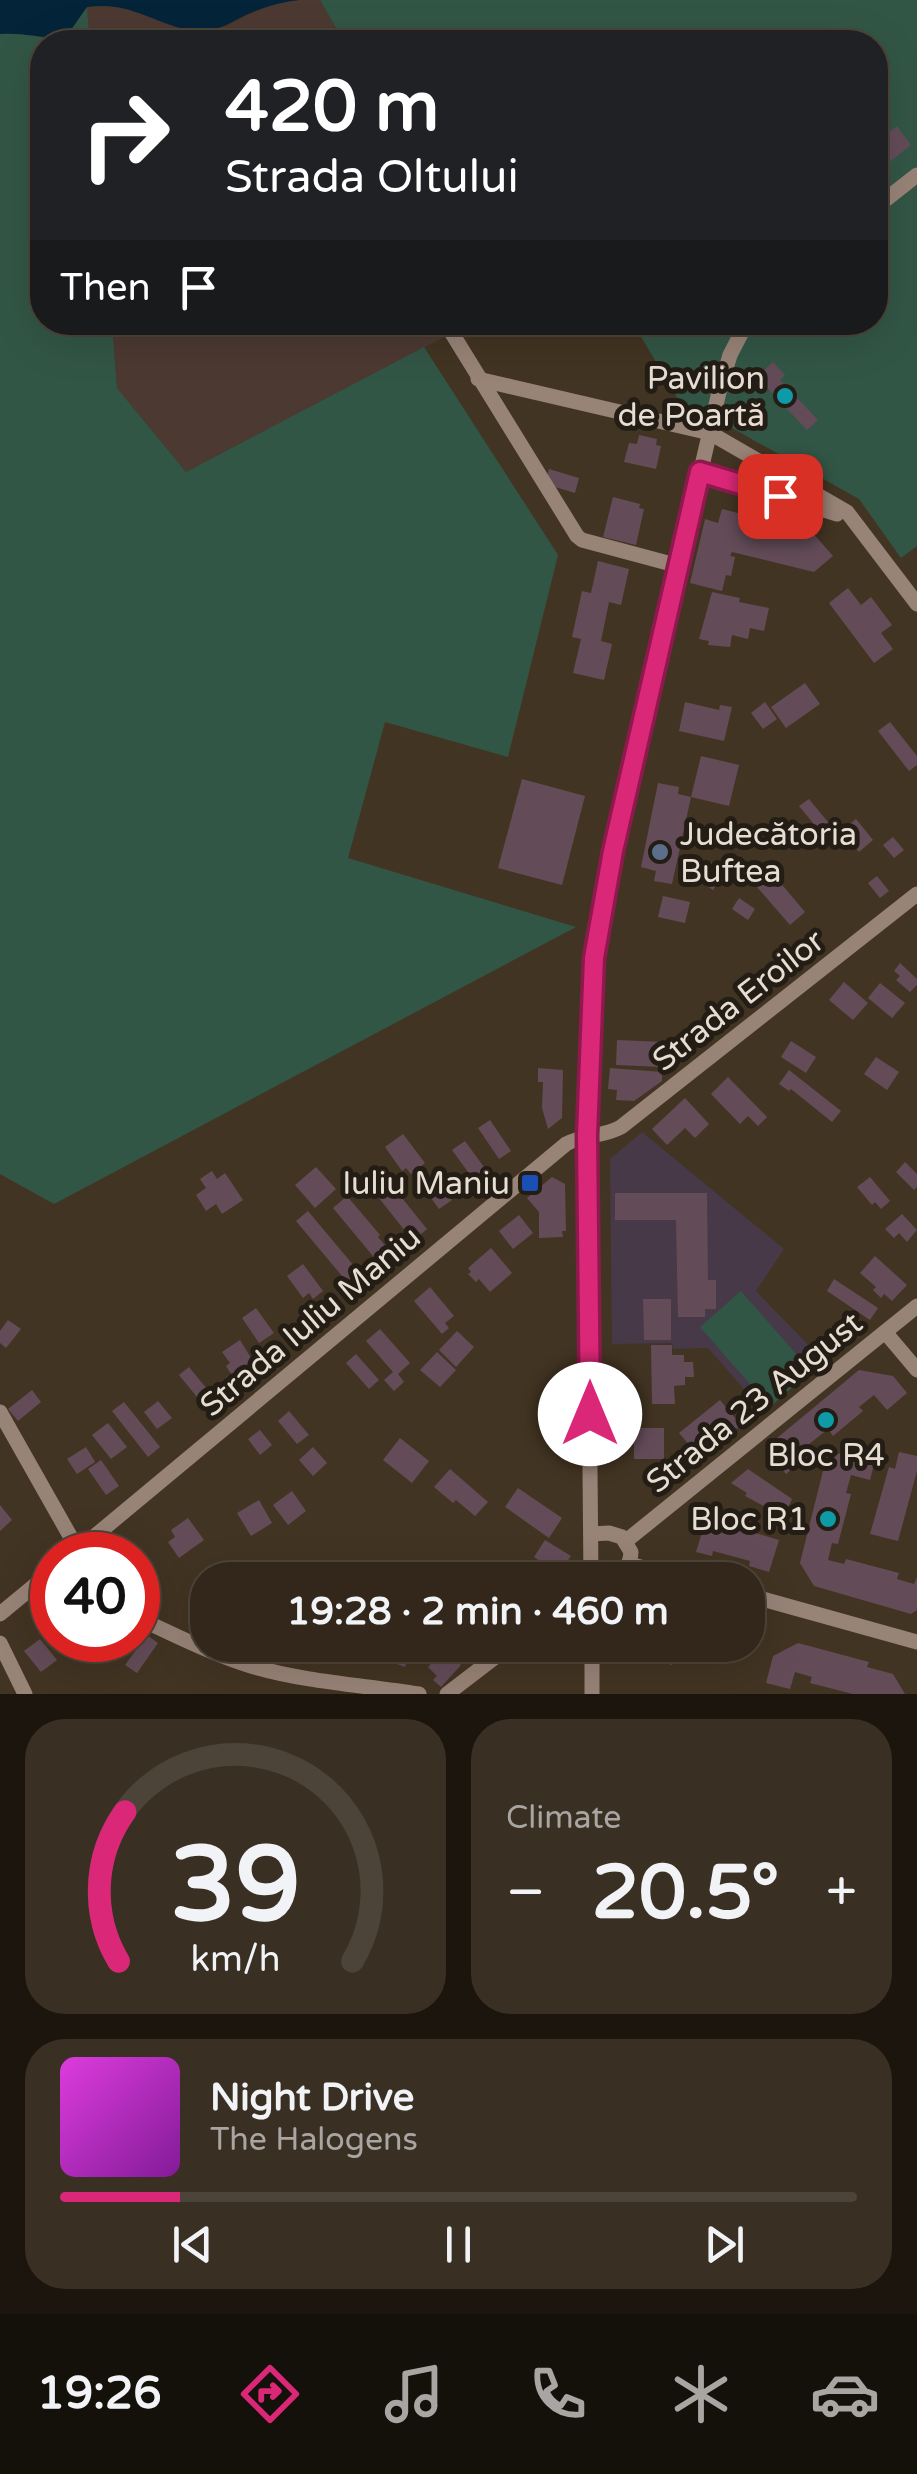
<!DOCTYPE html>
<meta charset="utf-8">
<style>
body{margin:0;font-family:"Varela Round",sans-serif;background:#3a2f23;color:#f1f3f6;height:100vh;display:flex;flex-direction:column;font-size:38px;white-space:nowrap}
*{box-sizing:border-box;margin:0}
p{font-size:32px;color:#a8a5a2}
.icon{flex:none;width:55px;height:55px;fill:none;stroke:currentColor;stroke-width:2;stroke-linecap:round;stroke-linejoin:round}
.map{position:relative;height:1694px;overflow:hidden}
.drawer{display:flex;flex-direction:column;gap:25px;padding:25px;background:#1c150e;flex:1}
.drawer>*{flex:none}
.hud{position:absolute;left:30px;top:30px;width:858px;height:305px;border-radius:40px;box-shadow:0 10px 40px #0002,0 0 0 2px #4d4439;background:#202124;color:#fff;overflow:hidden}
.speed{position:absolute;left:30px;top:1532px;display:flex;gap:20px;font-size:50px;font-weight:700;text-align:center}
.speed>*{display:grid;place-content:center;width:130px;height:130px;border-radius:50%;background:#32271a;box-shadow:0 10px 40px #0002,0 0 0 2px #4d4439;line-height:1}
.speed .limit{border:15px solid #d22;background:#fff;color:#111}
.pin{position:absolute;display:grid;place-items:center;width:85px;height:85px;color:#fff;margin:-42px;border-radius:20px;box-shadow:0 5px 15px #0006}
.me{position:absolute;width:110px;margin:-55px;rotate:0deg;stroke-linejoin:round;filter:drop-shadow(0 0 8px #0008)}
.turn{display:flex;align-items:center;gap:35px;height:210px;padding:0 30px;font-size:45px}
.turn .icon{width:130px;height:130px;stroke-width:2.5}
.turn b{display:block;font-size:70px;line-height:85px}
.then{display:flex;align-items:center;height:95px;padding:0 30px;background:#0003;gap:20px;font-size:38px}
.big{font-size:75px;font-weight:800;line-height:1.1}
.drawer .card{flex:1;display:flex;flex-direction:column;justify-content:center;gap:15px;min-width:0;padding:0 35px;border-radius:40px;background:#3a2f23}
.drawer .dial{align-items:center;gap:0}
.dial svg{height:260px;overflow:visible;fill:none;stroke:#4d4439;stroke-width:7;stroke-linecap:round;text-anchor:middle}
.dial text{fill:#f1f3f6;stroke:none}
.song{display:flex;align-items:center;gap:30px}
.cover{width:120px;height:120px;border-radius:15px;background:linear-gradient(135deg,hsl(300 70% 55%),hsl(290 70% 35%))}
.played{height:10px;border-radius:5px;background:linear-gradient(90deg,#db2777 15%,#4d4439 15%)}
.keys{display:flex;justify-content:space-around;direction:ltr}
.heat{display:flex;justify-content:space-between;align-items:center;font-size:55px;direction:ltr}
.drawer .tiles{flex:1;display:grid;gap:25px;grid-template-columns:1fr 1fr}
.card:last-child{grid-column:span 2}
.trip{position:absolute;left:190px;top:1562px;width:575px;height:100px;border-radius:40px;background:#32271a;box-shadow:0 10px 40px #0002,0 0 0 2px #4d4439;font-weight:800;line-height:100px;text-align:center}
.tabs{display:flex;height:160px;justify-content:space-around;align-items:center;background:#14100a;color:#a8a5a2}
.tabs .icon{width:70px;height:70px}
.tabs .active{color:#db2777}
.tabs b{font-size:45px;color:#f1f3f6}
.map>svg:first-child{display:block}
</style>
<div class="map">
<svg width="917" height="1694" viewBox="0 0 917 1694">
<rect width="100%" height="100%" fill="#423422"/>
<g fill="#4c3932">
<polygon points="299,0 320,0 344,42 90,42 87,7 104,4 128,8 154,16 224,27 249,14 279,2"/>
<polygon points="112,323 471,323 186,472 117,388"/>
</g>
<polygon fill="#473947" points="642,1132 784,1249 756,1291 823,1360 764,1412 708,1348 673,1349 672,1343 612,1344 610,1159"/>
<g fill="#325646">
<polygon points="320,0 917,0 917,546 901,558 859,499 723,423 686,413 633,323 875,322 875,42 344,42"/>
<polygon points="87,7 90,42 42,42 42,322 112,323 117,388 186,472 424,347 558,555 508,757 385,722 348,858 576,927 54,1204 0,1174 0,34 18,33 47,38"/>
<polygon points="741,1291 811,1371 770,1407 700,1327"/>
</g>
<path fill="#04243a" d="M 0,0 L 299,0 C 280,2 263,7 246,15 C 231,22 218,31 202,31 C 160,30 136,0 87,7 L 66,37 C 43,39 23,32 0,34 Z"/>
<g fill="#634c58">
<polygon points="897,126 911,145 882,168 875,159 875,143"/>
<polygon points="773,362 785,375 780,380 818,420 807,430 757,377"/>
<polygon points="639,435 657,439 656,445 661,446 656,469 624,462 629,443 637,444"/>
<polygon points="549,469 579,478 575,493 545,484"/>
<polygon points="613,497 640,504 639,508 644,509 636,545 603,537"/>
<polygon points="722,509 811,531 833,556 814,572 732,552 730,556 735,557 731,576 726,575 722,591 690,583 705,519 718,523"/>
<polygon points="598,561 629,569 621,605 609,602 601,641 612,644 604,680 573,673 581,639 572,637 582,591 591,593"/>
<polygon points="848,588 861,605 871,597 892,625 881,633 893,649 874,663 829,603"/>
<polygon points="712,592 740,598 739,602 769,608 764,631 750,628 748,639 732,635 730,647 708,645 709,641 699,639"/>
<polygon points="805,683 820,704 786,728 771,707"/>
<polygon points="685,702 719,710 720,705 732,707 724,741 679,731"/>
<polygon points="765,702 777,719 763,729 751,713"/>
<polygon points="890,722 917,756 917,765 909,771 878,731"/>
<polygon points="701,756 739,765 729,806 691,797"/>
<polygon points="522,779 585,796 562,885 498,868"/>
<polygon points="658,783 679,787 678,794 691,797 672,884 654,881 656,871 641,867"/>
<polygon points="809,799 837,833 827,840 799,806"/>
<polygon points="856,819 873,840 859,852 841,831"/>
<polygon points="893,837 904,850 894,858 883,845"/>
<polygon points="711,862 725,871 713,890 699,881"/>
<polygon points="773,874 805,912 790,925 757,887"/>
<polygon points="877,876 889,891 880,898 868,883"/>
<polygon points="663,896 690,902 685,923 658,917"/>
<polygon points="739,898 755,909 748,920 732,909"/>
<polygon points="900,963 917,979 917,985 910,992 896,980 900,976 894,971"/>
<polygon points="844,982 868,1003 853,1020 829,1000"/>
<polygon points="880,983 905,1003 892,1018 868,998"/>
<polygon points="684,1034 695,1050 684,1058 673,1042"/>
<polygon points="617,1040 664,1042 662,1067 616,1065"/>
<polygon points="791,1041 816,1057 806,1073 781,1057"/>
<polygon points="876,1057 899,1072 887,1090 864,1074"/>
<polygon points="538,1068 563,1070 562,1118 548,1129 542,1108 543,1082 538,1082"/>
<polygon points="610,1068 662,1072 662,1081 634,1101 616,1100 617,1090 608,1089"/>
<polygon points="789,1070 841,1111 832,1122 791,1089 789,1091 779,1084"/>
<polygon points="728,1077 767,1117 758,1126 748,1116 740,1124 711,1094"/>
<polygon points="685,1098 709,1124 695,1138 685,1128 667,1145 652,1129"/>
<polygon points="490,1120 511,1151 499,1159 478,1128"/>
<polygon points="403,1134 425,1163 411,1174 406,1168 402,1171 385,1147"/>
<polygon points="465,1141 489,1174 476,1183 452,1150"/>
<polygon points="905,1162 917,1174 917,1187 914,1190 896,1172"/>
<polygon points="316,1167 336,1189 315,1208 295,1185"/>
<polygon points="212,1171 217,1179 225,1173 243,1200 222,1214 216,1204 206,1211 196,1195 206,1188 200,1179"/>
<polygon points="435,1174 452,1200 439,1209 421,1184"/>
<polygon points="552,1177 565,1184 566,1231 562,1231 563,1237 539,1238 539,1212 527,1198"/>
<polygon points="870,1177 890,1201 881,1209 875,1202 872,1205 857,1187"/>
<polygon points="389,1182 427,1229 413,1241 375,1193"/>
<polygon points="615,1193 707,1193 708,1280 716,1280 716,1309 705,1309 705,1317 678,1317 676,1220 615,1220"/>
<polygon points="347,1196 380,1235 378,1237 395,1257 382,1267 333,1208"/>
<polygon points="308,1211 364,1278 352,1288 296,1221"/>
<polygon points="902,1214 917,1230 907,1242 899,1233 894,1238 885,1229"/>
<polygon points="519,1215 533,1233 513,1249 499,1231"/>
<polygon points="491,1248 512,1273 490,1292 479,1279 476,1282 468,1274 471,1272 468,1268"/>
<polygon points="875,1256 907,1285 892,1301 884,1294 881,1298 873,1290 876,1287 860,1273"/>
<polygon points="303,1264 323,1291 313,1299 309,1293 303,1298 287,1276"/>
<polygon points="834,1279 878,1308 870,1320 827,1291"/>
<polygon points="430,1287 454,1316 445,1323 449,1328 442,1334 414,1301"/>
<polygon points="643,1299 671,1299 671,1340 644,1340"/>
<polygon points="256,1308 274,1333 259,1343 242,1318"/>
<polygon points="8,1320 21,1329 6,1348 0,1343 0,1331"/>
<polygon points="380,1329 410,1363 398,1374 404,1382 394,1391 384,1380 393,1372 366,1341"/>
<polygon points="457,1331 474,1347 456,1367 439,1350"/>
<polygon points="240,1340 254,1363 233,1377 226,1366 230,1363 222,1352"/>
<polygon points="651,1345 672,1345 672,1355 684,1355 684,1362 693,1362 694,1377 685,1377 685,1385 674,1386 675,1404 652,1404"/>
<polygon points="437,1352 456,1370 440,1387 420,1370"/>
<polygon points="356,1354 379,1380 369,1389 346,1363"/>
<polygon points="189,1367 207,1389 197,1397 179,1375"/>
<polygon points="859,1370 893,1376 907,1393 887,1410 874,1395 859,1407 863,1411 833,1436 828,1429 808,1445 814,1451 811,1454 814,1458 800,1469 796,1465 786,1474 765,1448"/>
<polygon points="32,1390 41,1402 18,1421 8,1409"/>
<polygon points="720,1400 741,1425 701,1459 679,1433"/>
<polygon points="158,1401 172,1418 157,1429 144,1412"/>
<polygon points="124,1402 160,1447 148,1457 112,1411"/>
<polygon points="289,1411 309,1435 297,1444 278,1421"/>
<polygon points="108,1423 127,1447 111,1459 92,1435"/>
<rect x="634" y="1428" width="30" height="31"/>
<polygon points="260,1430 272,1445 260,1455 248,1439"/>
<polygon points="400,1438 429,1461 412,1483 383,1460"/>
<polygon points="86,1447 95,1462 77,1474 67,1459"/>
<polygon points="313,1447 327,1463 313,1476 299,1460"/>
<polygon points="847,1448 876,1456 870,1480 851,1475 846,1493 851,1494 838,1544 832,1543 828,1560 844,1564 846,1559 899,1573 897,1579 914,1584 917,1577 917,1610 911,1614 814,1586 800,1563 825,1463"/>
<polygon points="899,1452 917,1456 917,1471 898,1541 870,1534 889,1467 895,1469"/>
<polygon points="101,1460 119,1486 106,1495 88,1469"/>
<polygon points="450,1469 488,1502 475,1516 456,1500 453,1503 434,1487"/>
<polygon points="748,1469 792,1499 784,1517 745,1496 747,1493 731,1483"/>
<polygon points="518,1488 562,1518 549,1538 505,1507"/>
<polygon points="292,1491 306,1511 288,1525 273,1505"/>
<polygon points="259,1500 272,1523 251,1536 237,1513"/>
<polygon points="0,1505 12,1520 0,1531"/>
<polygon points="188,1518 204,1540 179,1558 168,1542 175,1537 171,1530"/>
<polygon points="714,1521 779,1540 769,1572 749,1566 750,1561 713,1551 712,1556 696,1552 704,1526 712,1528"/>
<polygon points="545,1540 571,1556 559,1574 534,1557"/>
<polygon points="204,1601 208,1602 208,1628 195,1623"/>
<polygon points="147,1635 158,1643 137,1673 125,1665"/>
<polygon points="40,1639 57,1660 41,1672 24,1651"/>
<polygon points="798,1643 869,1662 867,1667 893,1674 905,1694 853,1694 810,1683 812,1677 795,1672 790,1689 766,1683 773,1656"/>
<polygon points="384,1645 413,1645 405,1667 379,1657"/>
<polygon points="660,1645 678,1645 672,1665 655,1660"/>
<polygon points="444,1650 461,1665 441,1687 433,1680 437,1676 428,1667"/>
</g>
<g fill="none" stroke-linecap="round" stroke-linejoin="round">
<g stroke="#988377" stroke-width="15">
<polyline points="875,208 917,175"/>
<polyline points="445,322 577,536 582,540 679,566"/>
<polyline points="478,379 710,433 847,512 917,604"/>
<polyline points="701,472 837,514"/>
<polyline points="885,1332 917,1370"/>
<polyline points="0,1412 78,1550"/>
<path d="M 591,1534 L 609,1533 L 622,1537 L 631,1552 C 630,1576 611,1576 591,1578"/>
<polyline points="626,1541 917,1306"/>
<path d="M 72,1555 L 566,1144 C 584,1134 603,1137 621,1127 L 917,894"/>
<polyline points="629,1564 691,1580"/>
<polyline points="591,1580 587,1135 593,957 613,851 719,392 730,355 747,322"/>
<polyline points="748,1595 917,1642"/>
<polyline points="0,1614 52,1571"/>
<path d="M 138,1618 C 175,1635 212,1654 251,1666 C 305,1682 363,1685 419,1694"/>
<polyline points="0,1643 25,1694"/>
<polyline points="592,1645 592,1694"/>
<polyline points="447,1694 511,1645"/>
</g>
</g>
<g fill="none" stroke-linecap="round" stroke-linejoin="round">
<g stroke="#8e194d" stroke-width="25">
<polyline id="route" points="590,1414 587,1135 594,958 613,851 700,472 780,496"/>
</g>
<use href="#route" stroke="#db2777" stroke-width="18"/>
</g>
<g fill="#0f9aa8" stroke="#231d15" stroke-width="4">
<circle cx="785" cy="396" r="10"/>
<circle cx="826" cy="1420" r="10"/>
<circle cx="828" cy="1519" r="10"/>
</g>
<circle fill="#5c6f8a" stroke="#231d15" stroke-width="4" cx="660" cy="852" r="10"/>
<rect fill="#1a4fb4" stroke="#231d15" stroke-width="4" x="520" y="1173" width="20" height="20" rx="5"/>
<g text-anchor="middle" stroke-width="10" stroke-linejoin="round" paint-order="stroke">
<g font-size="32" fill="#e7ded3" stroke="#231d15" text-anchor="end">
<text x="765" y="389">Pavilion<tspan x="765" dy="37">de Poartă</tspan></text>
<text x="680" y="845" text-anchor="start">Judecătoria<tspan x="680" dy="37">Buftea</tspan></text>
<text x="510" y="1194">Iuliu Maniu</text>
<text x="826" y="1466" text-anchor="middle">Bloc R4</text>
<text x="808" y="1530">Bloc R1</text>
</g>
<g font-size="32" fill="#e7ded3" stroke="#231d15">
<text transform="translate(738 1000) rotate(-38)" y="11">Strada Eroilor</text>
<text transform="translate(310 1321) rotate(-40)" y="11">Strada Iuliu Maniu</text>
<text transform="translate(754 1402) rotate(-39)" y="11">Strada 23 August</text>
</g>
</g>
</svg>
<div class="speed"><div class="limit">40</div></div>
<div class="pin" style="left:780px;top:496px;background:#d93025"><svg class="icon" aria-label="arrive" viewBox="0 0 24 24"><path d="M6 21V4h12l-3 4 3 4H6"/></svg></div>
<svg class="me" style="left:590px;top:1414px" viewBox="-20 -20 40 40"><circle r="19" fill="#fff"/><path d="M0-13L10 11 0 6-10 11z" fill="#db2777"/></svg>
<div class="trip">19:28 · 2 min · 460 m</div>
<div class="hud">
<div class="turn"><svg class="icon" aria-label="right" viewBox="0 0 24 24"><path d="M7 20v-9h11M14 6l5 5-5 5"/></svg><div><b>420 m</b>Strada Oltului</div></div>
<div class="then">Then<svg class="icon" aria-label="arrive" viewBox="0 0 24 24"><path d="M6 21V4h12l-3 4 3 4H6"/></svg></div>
</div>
</div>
<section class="drawer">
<div class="tiles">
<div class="card dial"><svg viewBox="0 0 100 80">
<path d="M14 69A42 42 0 1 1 86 69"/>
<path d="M14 69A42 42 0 0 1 16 23" stroke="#db2777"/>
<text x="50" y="56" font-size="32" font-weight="700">39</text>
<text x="50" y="72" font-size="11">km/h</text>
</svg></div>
<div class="card"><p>Climate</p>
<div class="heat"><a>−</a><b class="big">20.5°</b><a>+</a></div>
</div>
<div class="card">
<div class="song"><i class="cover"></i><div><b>Night Drive</b><p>The Halogens</p></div></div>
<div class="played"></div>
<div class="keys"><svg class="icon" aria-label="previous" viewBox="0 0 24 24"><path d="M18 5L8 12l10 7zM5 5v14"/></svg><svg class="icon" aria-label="pause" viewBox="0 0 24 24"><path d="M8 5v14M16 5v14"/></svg><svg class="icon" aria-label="next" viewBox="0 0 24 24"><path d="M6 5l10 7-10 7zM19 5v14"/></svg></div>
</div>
</div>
</section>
<nav class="tabs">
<b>19:26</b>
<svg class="icon active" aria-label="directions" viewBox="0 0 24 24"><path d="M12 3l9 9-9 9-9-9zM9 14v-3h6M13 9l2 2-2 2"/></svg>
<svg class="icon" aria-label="music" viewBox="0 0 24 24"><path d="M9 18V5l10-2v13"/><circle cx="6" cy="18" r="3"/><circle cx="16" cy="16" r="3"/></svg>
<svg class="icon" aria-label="phone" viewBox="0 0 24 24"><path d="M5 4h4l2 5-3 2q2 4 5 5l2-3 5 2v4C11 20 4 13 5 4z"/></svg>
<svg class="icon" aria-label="climate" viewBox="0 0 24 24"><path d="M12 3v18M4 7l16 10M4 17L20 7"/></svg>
<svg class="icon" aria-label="car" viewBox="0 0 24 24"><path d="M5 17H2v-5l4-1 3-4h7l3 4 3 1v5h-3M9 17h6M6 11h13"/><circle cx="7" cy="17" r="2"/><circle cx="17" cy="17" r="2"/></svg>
</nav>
